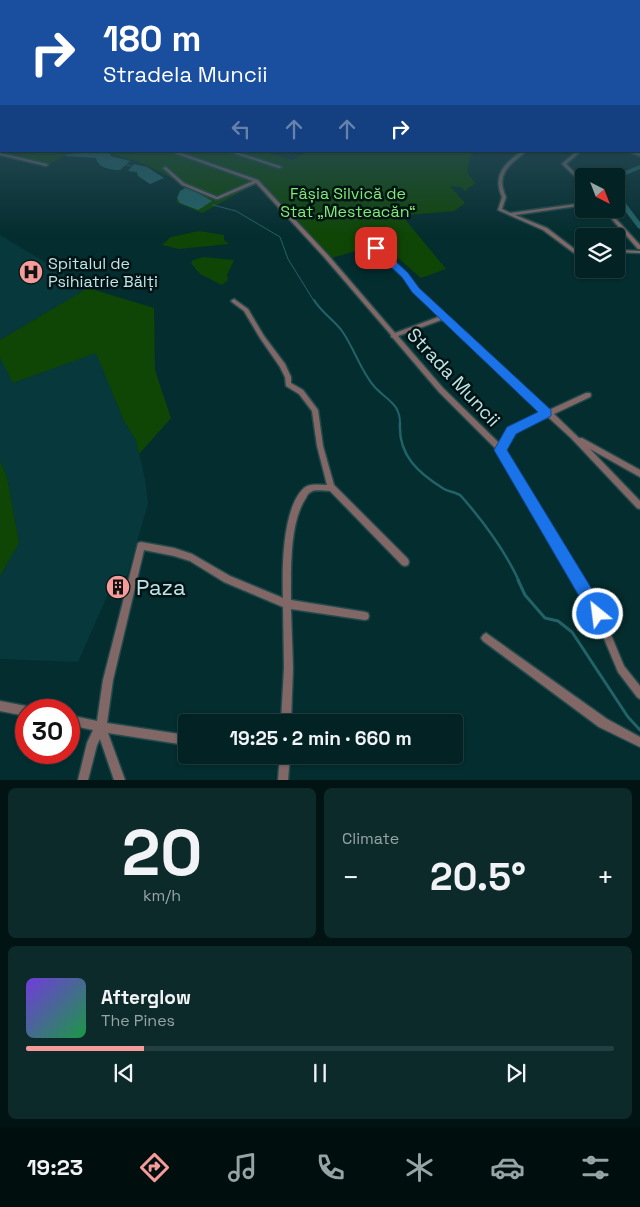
<!DOCTYPE html>
<meta charset="utf-8">
<style>
body{margin:0;font-family:"Space Grotesk",sans-serif;background:#0d2a2b;color:#f1f3f6;height:100vh;display:flex;flex-direction:column;font-size:19px;white-space:nowrap}
*{box-sizing:border-box;margin:0}
p{font-size:16px;color:#97a4a6}
.icon{flex:none;width:28px;height:28px;fill:none;stroke:currentColor;stroke-width:2;stroke-linecap:round;stroke-linejoin:round}
.map{position:relative;height:780px;overflow:hidden}
.drawer{display:flex;flex-direction:column;gap:8px;padding:8px;background:#021313;flex:1}
.drawer>*{flex:none}
.hud{position:absolute;left:0px;top:0px;width:640px;height:152px;box-shadow:0 1px 4px #0004,0 0 0 1px #243f41;background:#1a4fa0;color:#fff;overflow:hidden}
.needle{width:32px;rotate:138deg}
.fabs{position:absolute;left:575px;top:168px;display:grid;gap:10px}
.fabs a{display:grid;place-items:center;width:50px;height:50px;border-radius:5px;background:#032223;box-shadow:0 1px 4px #0004,0 0 0 1px #243f41;font-size:25px}
.speed{position:absolute;left:15px;top:699px;display:flex;gap:10px;font-size:25px;font-weight:700;text-align:center}
.speed>*{display:grid;place-content:center;width:65px;height:65px;border-radius:50%;background:#032223;box-shadow:0 1px 4px #0004,0 0 0 1px #243f41;line-height:1}
.speed .limit{border:8px solid #d22;background:#fff;color:#111}
.pin{position:absolute;display:grid;place-items:center;width:42px;height:42px;color:#fff;margin:-21px;border-radius:10px;box-shadow:0 2px 8px #0006}
.me{position:absolute;width:55px;margin:-28px;rotate:331deg;stroke-linejoin:round;filter:drop-shadow(0 0 4px #0008)}
.turn{display:flex;align-items:center;gap:18px;height:105px;padding:0 20px;font-size:22px}
.turn .icon{width:65px;height:65px;stroke-width:2.5}
.turn b{display:block;font-size:35px;line-height:42px}
.lanes{display:flex;align-items:center;height:48px;padding:0 20px;background:#0003;justify-content:center;gap:25px;direction:ltr}
.lanes .off{opacity:.35}
.big{font-size:38px;font-weight:800;line-height:1.1}
.drawer .widget{flex:1;display:flex;flex-direction:column;justify-content:center;gap:8px;min-width:0;padding:0 18px;border-radius:8px;background:#0d2a2b}
.drawer .dial{align-items:center;gap:0}
.dial b{font-size:65px;line-height:1}
.song{display:flex;align-items:center;gap:15px}
.cover{width:60px;height:60px;border-radius:8px;background:linear-gradient(135deg,hsl(260 70% 55%),hsl(140 70% 35%))}
.played{height:5px;border-radius:2px;background:linear-gradient(90deg,#f59b99 20%,#243f41 20%)}
.keys{display:flex;justify-content:space-around;direction:ltr}
.heat{display:flex;justify-content:space-between;align-items:center;font-size:28px;direction:ltr}
.drawer .tiles{flex:1;display:grid;gap:8px;grid-template-columns:1fr 1fr}
.widget:last-child{grid-column:span 2}
.trip{position:absolute;left:178px;top:714px;width:285px;height:50px;border-radius:5px;background:#032223;box-shadow:0 1px 4px #0004,0 0 0 1px #243f41;font-weight:800;line-height:50px;text-align:center}
.tab-bar{display:flex;height:80px;justify-content:space-around;align-items:center;background:#010e0e;color:#97a4a6}
.tab-bar .icon{width:35px;height:35px}
.tab-bar .current{color:#f59b99}
.tab-bar b{font-size:22px;color:#f1f3f6}
.map>svg:first-child{display:block}
</style>
<div class="map">
<svg width="640" height="780" viewBox="0 0 640 780">
<rect width="100%" height="100%" fill="#042d2f"/>
<g fill="#07383b">
<polygon points="0,235 88,288 0,340"/>
<polygon points="96,352 124,421 136,440 145,479 148,504 127,576 121,576 117,584 121,584 119,589 108,594 78,662 0,659 0,576 19,543 7,477 0,461 0,358 14,383"/>
</g>
<g fill="#0f4606">
<polygon points="0,125 1,151 71,151 47,166 0,155"/>
<path d="M 112,151 L 262,151 L 293,160 L 308,151 L 475,151 L 470,157 L 467,172 L 475,183 L 465,191 L 461,187 L 450,186 L 465,203 L 454,211 L 408,215 L 404,218 L 446,269 L 421,278 L 382,244 L 331,258 L 259,182 L 202,213 L 176,202 L 180,191 L 186,187 C 162,171 139,160 111,154 Z"/>
<polygon points="199,231 224,235 224,240 229,244 179,249 162,245 171,237"/>
<polygon points="203,257 234,260 227,275 228,280 222,285 200,274 191,263 193,260"/>
<polygon points="88,288 154,308 155,370 171,418 139,454 136,440 124,421 96,353 13,383 0,358 0,340"/>
<polygon points="0,461 7,477 19,543 0,576"/>
</g>
<g fill="#226368">
<path d="M 109,151 L 111,156 L 130,161 L 120,170 C 110,170 98,168 96,158 L 64,156 L 68,154 Z"/>
<polygon points="134,164 147,167 164,178 150,184 138,176 137,172 128,171"/>
<polygon points="187,187 212,201 198,210 180,203 177,198 180,191"/>
</g>
<g fill="none" stroke-linecap="round" stroke-linejoin="round">
<g stroke="#226368" stroke-width="1">
<polyline points="123,164 131,166"/>
<polyline points="575,173 584,179"/>
<polyline points="213,205 236,211 280,237 288,259 314,301"/>
<polyline points="616,208 628,212"/>
</g>
<path stroke="#226368" stroke-width="2" d="M 314,300 C 321,312 334,320 342,331 C 354,348 360,369 373,385 C 384,399 401,402 400,425"/>
<path stroke="#226368" stroke-width="2.5" d="M 400,423 C 398,455 418,473 444,489 C 449,492 457,492 461,496 C 484,522 505,551 519,581"/>
<polyline stroke="#226368" stroke-width="3" points="518,580 525,595 545,618 558,621 572,632 628,717 640,730"/>
<g fill="#226368" fill-rule="evenodd">
<polygon points="640,165 640,169 618,178 613,176"/>
<polygon points="616,192 618,193 640,222 640,229 638,228 616,199"/>
</g>
<g stroke="#224a4c" stroke-width="3">
<g id="minor">
<rect x="0" y="127" width="1" height="2"/>
<rect x="639" y="138" width="1" height="2"/>
<path d="M 169,151 L 175,151 L 258,180 L 328,255 L 395,333 L 441,316 L 414,291 L 406,280 L 374,249 L 374,247 L 378,247 L 410,278 L 418,289 L 549,410 L 586,393 L 590,393 L 591,395 L 590,397 L 554,414 L 579,438 L 582,438 L 640,470 L 640,477 L 590,449 L 640,501 L 640,509 L 637,508 L 571,438 L 548,417 L 513,433 L 508,440 L 505,450 L 601,611 L 624,666 L 640,686 L 640,699 L 637,697 L 618,672 L 595,617 L 499,452 L 439,392 L 393,338 L 391,337 L 391,335 L 324,257 L 256,183 L 218,199 L 216,199 L 182,185 L 163,168 L 166,167 L 184,183 L 217,197 L 253,181 ZM 444,319 L 544,413 L 509,429 L 503,437 L 500,444 L 443,388 L 398,336 Z"/>
<polygon points="227,151 233,151 282,167 279,168"/>
<path d="M 522,151 L 527,151 C 510,164 495,174 506,197 L 502,209 L 510,213 L 584,203 L 584,205 L 515,215 L 547,228 L 577,251 L 584,251 L 584,253 L 574,253 L 543,230 L 498,210 L 502,197 C 492,175 505,163 522,151 Z"/>
<polygon points="577,151 581,151 566,164 584,182 584,185 562,164"/>
<polygon points="626,151 632,151 640,154 640,156"/>
<polygon points="0,153 47,164 48,165 46,166 0,155"/>
<polygon points="603,209 607,209 640,245 640,249 638,249"/>
<polygon points="616,250 640,251 640,253 616,252"/>
<path d="M 234,299 L 248,309 L 264,336 L 285,364 L 291,377 L 291,383 L 303,390 L 318,410 L 323,446 L 334,485 L 408,559 L 409,562 L 408,565 L 405,566 L 402,565 L 330,491 C 324,491 315,489 311,492 C 308,493 307,496 306,498 C 289,523 291,571 291,600 L 365,612 L 368,613 L 369,616 L 368,619 L 365,620 L 291,609 L 293,668 L 291,722 L 281,722 L 284,668 L 283,607 L 224,582 L 190,561 L 174,556 L 144,550 L 113,680 L 107,723 L 186,735 L 186,745 L 108,733 L 125,780 L 114,780 L 100,739 L 97,745 L 88,780 L 78,780 L 87,743 L 93,730 L 69,725 L 69,715 L 97,721 L 103,680 L 138,543 L 141,542 L 174,548 L 192,554 L 230,576 L 283,598 C 282,570 282,508 304,488 C 310,483 319,485 327,485 L 317,446 L 312,411 L 299,394 L 286,386 L 285,377 L 280,367 L 260,338 L 244,311 L 232,302 L 231,301 Z"/>
<polygon points="486,633 607,719 640,737 640,747 599,727 483,641 481,638 483,635"/>
<polygon points="0,701 26,706 29,708 31,710 26,710 26,716 0,711"/>
<polygon points="280,755 290,755 288,780 278,780"/>
</g>
</g>
<use href="#minor" fill="#816766" fill-rule="evenodd"/>
</g>
<linearGradient id="sky" x2="0" y2="1"><stop stop-color="#02191a"/><stop offset="0.53" stop-color="#294c58"/><stop offset="1" stop-color="#294c58" stop-opacity="0"/></linearGradient>
<rect width="640" height="235" fill="url(#sky)"/>
<polygon fill="#1a73e8" stroke="#114b97" points="373,246 379,246 408,273 419,288 551,410 551,416 516,434 507,450 604,609 606,614 604,620 598,623 593,620 494,450 507,427 538,412 412,292 402,277 373,250"/>
<defs>
<g id="hospital-disc" transform="scale(1.25)"><circle r="9.5" fill="#f59b99" stroke="#001315"/><path d="M-5-5h3v3.5h4V-5h3V5h-3V1.5h-4V5h-3Z" fill="#111"/></g>
<g id="building-disc" transform="scale(1.25)"><circle r="9.5" fill="#f59b99" stroke="#001315"/><path d="M-4-6H4V6H1V3H-1V6H-4ZM-2.5-4.3h1.7v1.8h-1.7ZM.8-4.3h1.7v1.8H.8ZM-2.5-1h1.7V.8h-1.7ZM.8-1h1.7V.8H.8Z" fill="#111"/></g>
</defs>
<g fill-rule="evenodd">
<use href="#hospital-disc" x="31" y="272"/>
<use href="#building-disc" x="118" y="587"/>
</g>
<g text-anchor="middle" stroke-width="5" stroke-linejoin="round" paint-order="stroke">
<g font-size="16" fill="#80ed70" stroke="#001315">
<text x="348" y="199">Fâșia Silvică de<tspan x="348" dy="18">Stat „Mesteacăn“</tspan></text>
</g>
<g font-size="16" fill="#c2e4e6" stroke="#001315" text-anchor="start">
<text x="48" y="269">Spitalul de<tspan x="48" dy="18">Psihiatrie Bălți</tspan></text>
</g>
<g font-size="19" fill="#c2e4e6" stroke="#001315">
<text transform="translate(454 377) rotate(47)" y="7">Strada Muncii</text>
</g>
<g font-size="22" fill="#c2e4e6" stroke="#001315" text-anchor="start">
<text x="136" y="595">Paza</text>
</g>
</g>
</svg>
<div class="fabs">
<a><svg class="needle" viewBox="-14 -14 28 28"><path d="M0-13l5 13h-10z" fill="#e53935"/><path d="M0 13l5-13h-10z" fill="#97a4a6"/></svg></a>
<a><svg class="icon" aria-label="layers" viewBox="0 0 24 24"><path d="M12 4l9 5-9 5-9-5zM3 14l9 5 9-5"/></svg></a>
</div>
<div class="speed"><div class="limit">30</div></div>
<div class="pin" style="left:376px;top:248px;background:#d93025"><svg class="icon" aria-label="arrive" viewBox="0 0 24 24"><path d="M6 21V4h12l-3 4 3 4H6"/></svg></div>
<svg class="me" style="left:598px;top:614px" viewBox="-20 -20 40 40"><circle r="17" fill="#1a73e8" stroke="#fff" stroke-width="3"/><path d="M0-11L8 9 0 5-8 9z" fill="#fff"/></svg>
<div class="trip">19:25 · 2 min · 660 m</div>
<div class="hud">
<div class="turn"><svg class="icon" aria-label="right" viewBox="0 0 24 24"><path d="M7 20v-9h11M14 6l5 5-5 5"/></svg><div><b>180 m</b>Stradela Muncii</div></div>
<div class="lanes"><svg class="icon off" aria-label="left" viewBox="0 0 24 24"><path d="M17 20v-9H6M10 6l-5 5 5 5"/></svg><svg class="icon off" aria-label="ahead" viewBox="0 0 24 24"><path d="M12 20V5M6 11l6-6 6 6"/></svg><svg class="icon off" aria-label="ahead" viewBox="0 0 24 24"><path d="M12 20V5M6 11l6-6 6 6"/></svg><svg class="icon" aria-label="right" viewBox="0 0 24 24"><path d="M7 20v-9h11M14 6l5 5-5 5"/></svg></div>
</div>
</div>
<section class="drawer">
<div class="tiles">
<div class="widget dial"><b>20</b><p>km/h</p></div>
<div class="widget"><p>Climate</p>
<div class="heat"><a>−</a><b class="big">20.5°</b><a>+</a></div>
</div>
<div class="widget">
<div class="song"><i class="cover"></i><div><b>Afterglow</b><p>The Pines</p></div></div>
<div class="played"></div>
<div class="keys"><svg class="icon" aria-label="previous" viewBox="0 0 24 24"><path d="M18 5L8 12l10 7zM5 5v14"/></svg><svg class="icon" aria-label="pause" viewBox="0 0 24 24"><path d="M8 5v14M16 5v14"/></svg><svg class="icon" aria-label="next" viewBox="0 0 24 24"><path d="M6 5l10 7-10 7zM19 5v14"/></svg></div>
</div>
</div>
</section>
<nav class="tab-bar">
<b>19:23</b>
<svg class="icon current" aria-label="directions" viewBox="0 0 24 24"><path d="M12 3l9 9-9 9-9-9zM9 14v-3h6M13 9l2 2-2 2"/></svg>
<svg class="icon" aria-label="music" viewBox="0 0 24 24"><path d="M9 18V5l10-2v13"/><circle cx="6" cy="18" r="3"/><circle cx="16" cy="16" r="3"/></svg>
<svg class="icon" aria-label="phone" viewBox="0 0 24 24"><path d="M5 4h4l2 5-3 2q2 4 5 5l2-3 5 2v4C11 20 4 13 5 4z"/></svg>
<svg class="icon" aria-label="climate" viewBox="0 0 24 24"><path d="M12 3v18M4 7l16 10M4 17L20 7"/></svg>
<svg class="icon" aria-label="car" viewBox="0 0 24 24"><path d="M5 17H2v-5l4-1 3-4h7l3 4 3 1v5h-3M9 17h6M6 11h13"/><circle cx="7" cy="17" r="2"/><circle cx="17" cy="17" r="2"/></svg>
<svg class="icon" aria-label="filters" viewBox="0 0 24 24"><path d="M4 7h16M4 17h16"/><circle cx="9" cy="7" r="2"/><circle cx="15" cy="17" r="2"/></svg>
</nav>
